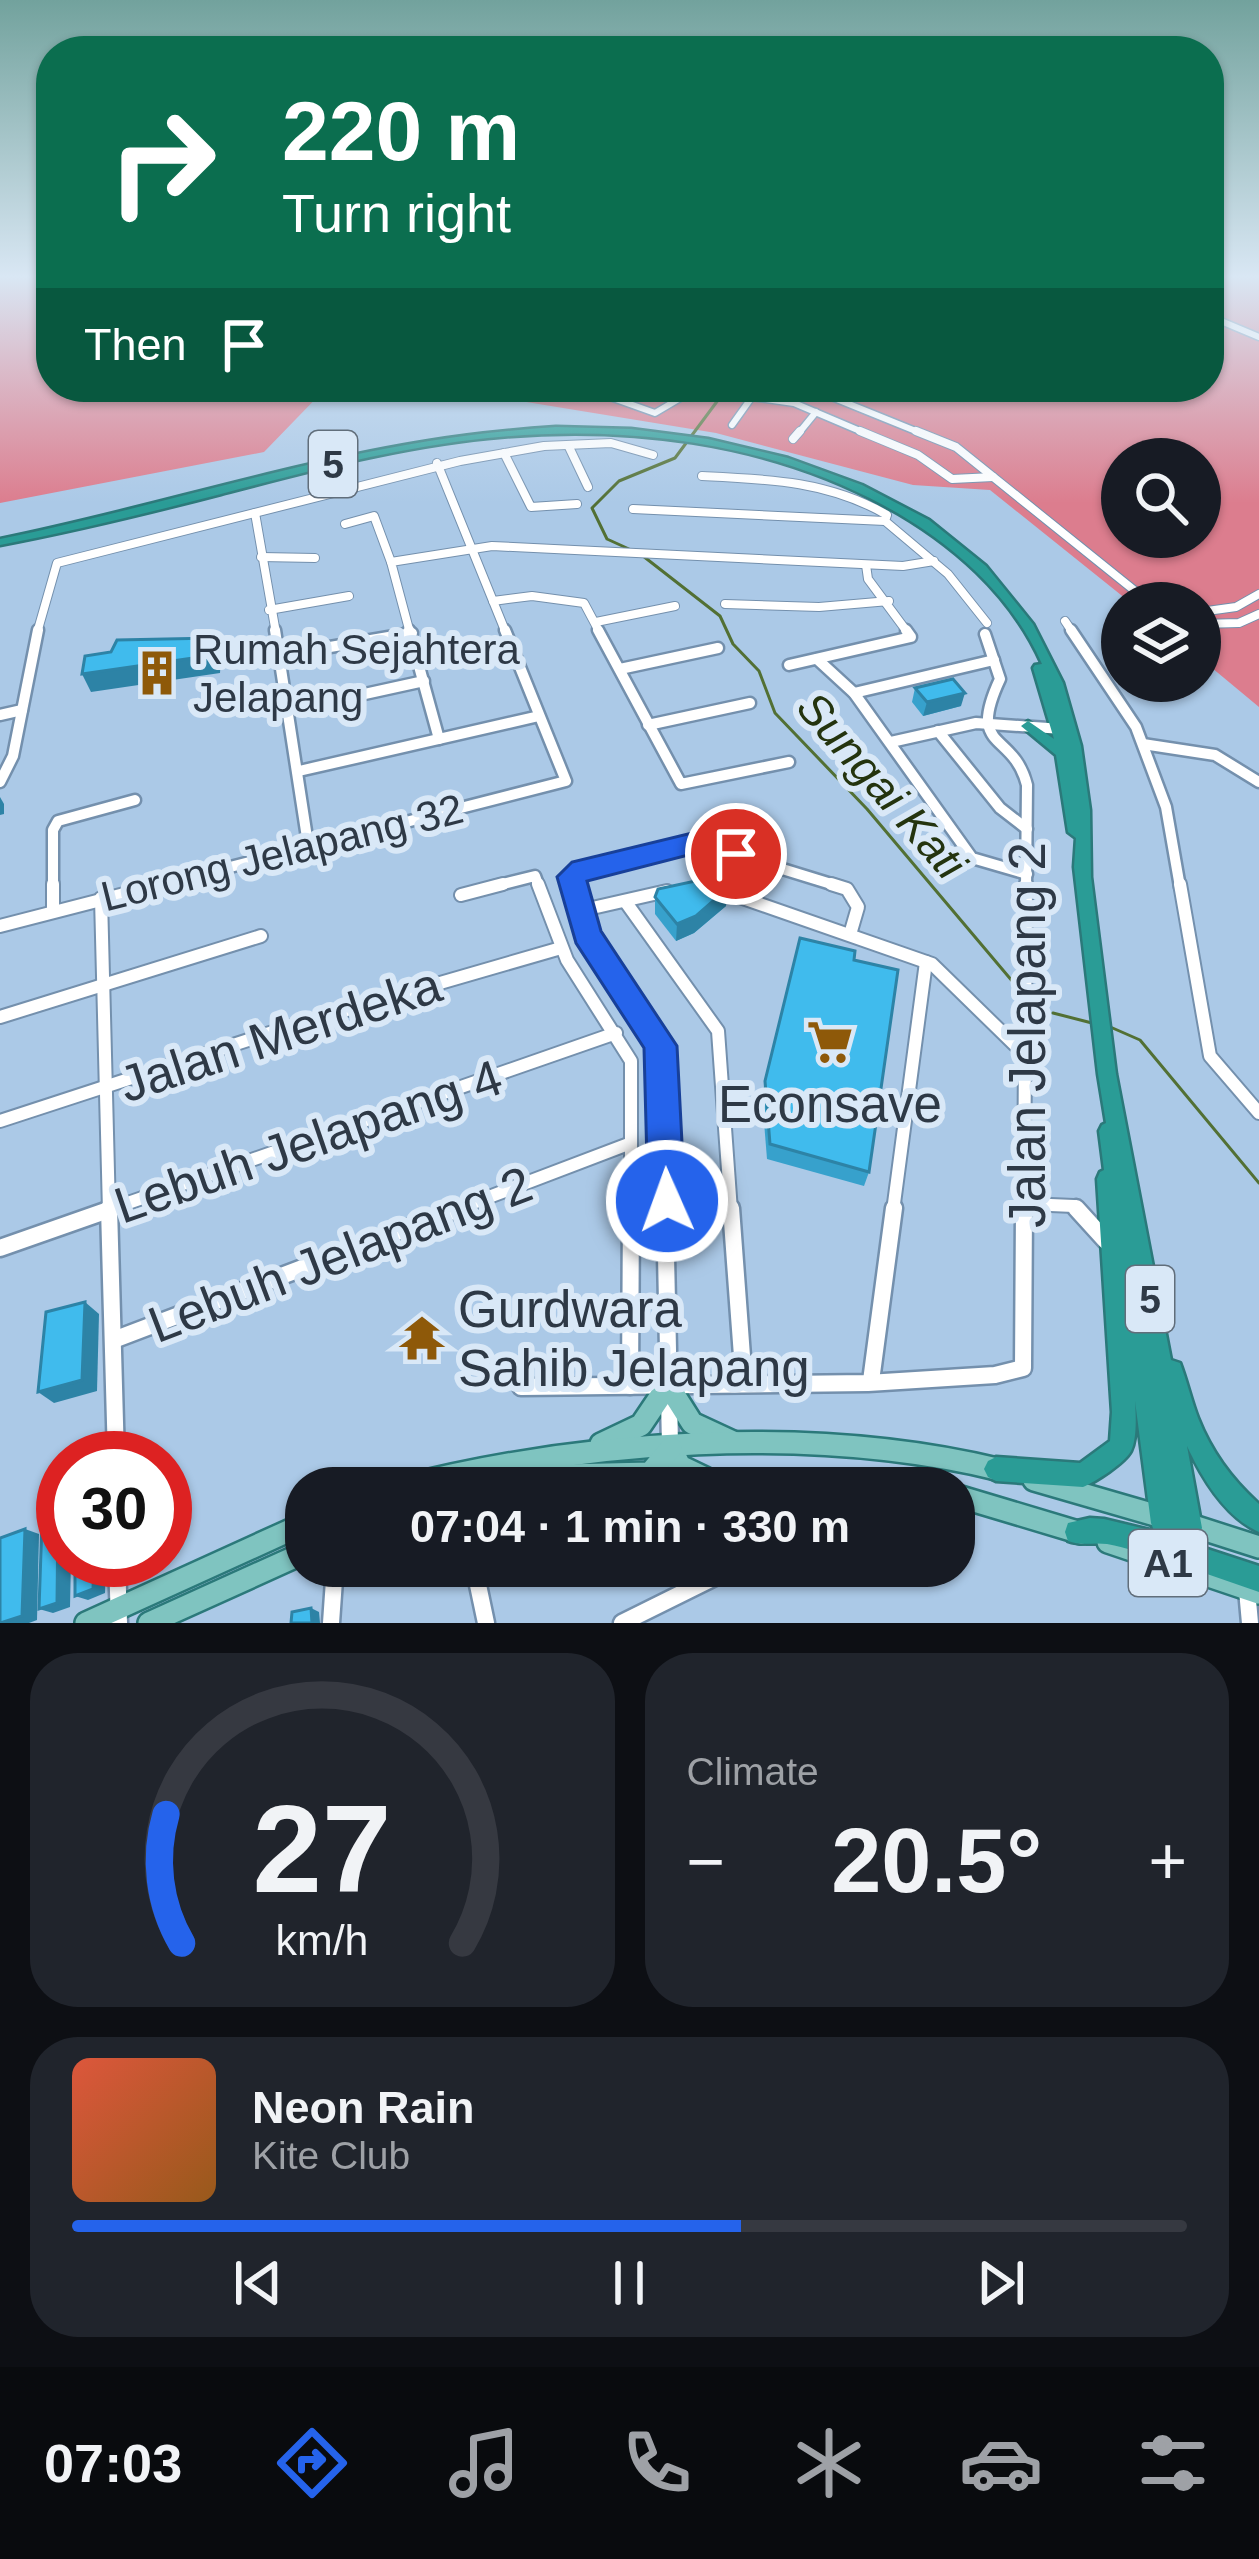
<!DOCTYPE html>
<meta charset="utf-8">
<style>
body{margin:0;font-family:Helvetica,sans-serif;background:#20242c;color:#f1f3f6;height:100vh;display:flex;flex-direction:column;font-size:45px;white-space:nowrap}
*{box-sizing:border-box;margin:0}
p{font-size:39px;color:#9ea1a6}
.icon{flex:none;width:66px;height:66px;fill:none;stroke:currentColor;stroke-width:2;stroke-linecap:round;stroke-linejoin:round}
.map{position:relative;height:1623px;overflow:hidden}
.side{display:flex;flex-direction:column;gap:30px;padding:30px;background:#0d0f14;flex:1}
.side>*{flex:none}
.top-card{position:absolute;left:36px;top:36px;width:1188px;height:366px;border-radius:48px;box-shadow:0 3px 9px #0004;background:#0b6e4f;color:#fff;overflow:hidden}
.fabs{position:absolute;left:1101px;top:438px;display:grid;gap:24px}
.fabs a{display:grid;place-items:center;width:120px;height:120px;border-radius:50%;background:#171b24;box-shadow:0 3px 9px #0004;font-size:60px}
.speed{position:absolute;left:36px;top:1431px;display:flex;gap:24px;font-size:60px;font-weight:700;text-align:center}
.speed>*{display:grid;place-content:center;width:156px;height:156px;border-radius:50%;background:#171b24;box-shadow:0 3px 9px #0004;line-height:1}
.speed .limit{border:18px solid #d22;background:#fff;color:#111}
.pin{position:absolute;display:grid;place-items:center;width:102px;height:102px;color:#fff;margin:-51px;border:6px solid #fff;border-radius:50%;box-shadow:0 3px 12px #0007}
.me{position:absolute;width:132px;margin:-66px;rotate:358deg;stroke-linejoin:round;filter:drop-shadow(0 0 9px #0008)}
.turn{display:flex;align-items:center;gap:42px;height:252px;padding:0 48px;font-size:54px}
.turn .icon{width:156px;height:156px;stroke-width:2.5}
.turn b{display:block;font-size:84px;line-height:102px}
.then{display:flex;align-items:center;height:114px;padding:0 48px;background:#0003;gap:24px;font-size:45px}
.big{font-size:90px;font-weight:700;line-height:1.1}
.side .tile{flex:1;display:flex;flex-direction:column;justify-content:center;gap:18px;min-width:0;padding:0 42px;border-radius:48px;background:#20242c}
.side .dial{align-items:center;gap:0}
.dial svg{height:312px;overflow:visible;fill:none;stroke:#363941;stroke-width:7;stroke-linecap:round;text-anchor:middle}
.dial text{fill:#f1f3f6;stroke:none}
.song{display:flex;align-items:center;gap:36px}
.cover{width:144px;height:144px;border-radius:18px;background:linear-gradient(135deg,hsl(10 70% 55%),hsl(30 70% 35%))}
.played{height:12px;border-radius:6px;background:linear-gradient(90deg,#2563eb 60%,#363941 60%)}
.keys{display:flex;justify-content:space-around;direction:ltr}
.heat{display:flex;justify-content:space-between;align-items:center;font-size:66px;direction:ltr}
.side .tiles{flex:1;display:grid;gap:30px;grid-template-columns:1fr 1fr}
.tile:last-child{grid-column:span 2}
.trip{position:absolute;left:285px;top:1467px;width:690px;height:120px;border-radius:48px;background:#171b24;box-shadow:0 3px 9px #0004;font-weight:700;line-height:120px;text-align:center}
.menu{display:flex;height:192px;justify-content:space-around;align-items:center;background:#090b0e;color:#9ea1a6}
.menu .icon{width:84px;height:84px}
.menu .current{color:#2563eb}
.menu b{font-size:54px;color:#f1f3f6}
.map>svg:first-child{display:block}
</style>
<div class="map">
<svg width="1259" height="1623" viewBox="0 0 1259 1623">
<rect width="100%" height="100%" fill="#abc9e7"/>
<g fill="#dc7d8e" fill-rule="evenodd">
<polygon points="0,276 51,276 51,387 327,387 264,452 0,503"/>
<path d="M 1209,276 L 1259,276 L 1259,707 L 1200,658 L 1200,603 L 1131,603 L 990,490 L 913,485 L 716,433 L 435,387 L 1209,387 ZM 1122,459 L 1200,459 L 1200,537 L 1122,537 Z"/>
</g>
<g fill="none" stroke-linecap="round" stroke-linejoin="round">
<g stroke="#527034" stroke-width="3">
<polyline points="629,549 607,539 592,508 619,481 675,458 727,388"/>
<polyline points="643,556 720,616 733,644 759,671 775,713 867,809 1013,982"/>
<polyline points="1053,1013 1092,1023"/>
<polyline points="1108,1026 1140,1040 1259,1183"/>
</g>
<g stroke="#7490ad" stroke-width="9">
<g id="minor-far4">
<polyline points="1209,316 1259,337"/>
<polyline points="582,387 655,413 699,387"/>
<polyline points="807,387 923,434"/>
<polyline points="732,425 752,397 794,403 867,434"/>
<polyline points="798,434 816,412"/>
</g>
</g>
<g stroke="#7490ad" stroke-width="10">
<g id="minor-far3">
<polyline points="860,431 918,455 952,479 993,477"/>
<polyline points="916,431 956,447 1150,603"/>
<polyline points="793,439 800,431"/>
<polyline points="569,447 588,487"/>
<polyline points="504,453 531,507 577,504"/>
<polyline points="437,463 506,633"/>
<path d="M 702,476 C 768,479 829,481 887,515 L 885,521 L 948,574 L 987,623"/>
<polyline points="633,509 885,521"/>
<polyline points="255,513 276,633"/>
<polyline points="345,524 374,516 391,562"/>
<polyline points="261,557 315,558"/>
<polyline points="866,565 868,579 908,633"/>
<polyline points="493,601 532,596 584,603 600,633"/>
<polyline points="725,604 819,607 889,601"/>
<polyline points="269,610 349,596"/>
<polyline points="1200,612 1236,607 1259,594"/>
<polyline points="1065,621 1073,633"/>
<polyline points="596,622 675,606"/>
<polyline points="1200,624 1239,623 1259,614"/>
<polyline points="37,633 57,563 460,461 544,446 611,443 653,455"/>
<polyline points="410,633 391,562 492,546 903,566 934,561"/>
</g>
</g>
<g stroke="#7490ad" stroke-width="15">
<g id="minor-far2">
<polyline points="275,630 308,844"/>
<polyline points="409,630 439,739"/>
<polyline points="598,630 681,784 789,762"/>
<polyline points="1071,630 1136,727 1166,807 1180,887"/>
<path d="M 985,634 L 1000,679 C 966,752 1013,730 1027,785 L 1026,887"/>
<polyline points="283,655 412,633"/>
<polyline points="817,659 854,693 972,858 1027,874"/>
<polyline points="789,665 911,637 906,630"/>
<polyline points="620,669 718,648"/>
<polyline points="854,693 994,660"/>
<polyline points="351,697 424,681"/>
<polyline points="0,715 22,710"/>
<polyline points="648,725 750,703"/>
<polyline points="938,731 1000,808 1027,829"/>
<polyline points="891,742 976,723 1062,729"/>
<polyline points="1143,744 1215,755 1259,782"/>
<polyline points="299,771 539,716"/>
<polyline points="0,782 13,756 38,630"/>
<polyline points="53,887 53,830 58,821 135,800"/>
<polyline points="152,887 566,781 505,630"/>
<polyline points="491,887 535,876 539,887"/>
<polyline points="574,887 571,877 582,869 698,843 841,887"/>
</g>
</g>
<g stroke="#7490ad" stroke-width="16">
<g id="minor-far1">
<polyline points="53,884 53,911"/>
<polyline points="538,884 567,960 631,1061 631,1211"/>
<polyline points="573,884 587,934 662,1051 665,1211"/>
<polyline points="831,884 847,889 858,907 851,931"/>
<polyline points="1180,884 1210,1056 1259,1113"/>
<polyline points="714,888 932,964 1015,1045 1029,1050"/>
<polyline points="461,895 503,884"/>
<polyline points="101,898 109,1211"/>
<polyline points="625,901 718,1031 731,1211"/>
<polyline points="579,911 667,891"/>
<polyline points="0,926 163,884"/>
<polyline points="0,1017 261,936"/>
<polyline points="0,1121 288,1027 561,948"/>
<polyline points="1027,1204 1074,1206 1079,1211"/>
<polyline points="105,1211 616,1033"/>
<polyline points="452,1211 631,1143"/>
<polyline points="893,1211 926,962"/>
<polyline points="1024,1211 1026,884"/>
</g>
</g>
<g stroke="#7490ad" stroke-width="21">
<g id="minor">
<polyline points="109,1208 116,1458"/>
<polyline points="665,1208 670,1445"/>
<polyline points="731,1208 744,1383"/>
<polyline points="1076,1208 1106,1241"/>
<polyline points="0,1248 114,1208"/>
<polyline points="116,1339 460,1208"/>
<polyline points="871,1381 894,1208"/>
<polyline points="630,1386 631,1208"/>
<polyline points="521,1387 868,1383 995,1375 1023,1368 1024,1208"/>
<polyline points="117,1560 119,1623"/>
<polyline points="474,1566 486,1623"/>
<polyline points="1247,1590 1250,1623"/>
<polyline points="331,1623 335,1566"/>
<polyline points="622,1623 737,1566"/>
</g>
</g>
<g stroke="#2b797a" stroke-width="26">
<g id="major">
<polyline points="668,1385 692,1423 733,1442"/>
<polyline points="601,1444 641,1425 668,1385"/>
<polyline points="671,1448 680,1466 705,1478"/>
<polyline points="1034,1480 1162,1517"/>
<path d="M 397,1488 C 584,1440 812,1424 1001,1470"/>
<polyline points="482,1488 523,1476 650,1473 671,1448"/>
<polyline points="535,1488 734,1482 917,1488"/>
<polyline points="954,1495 1081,1533"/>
<polyline points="1184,1523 1259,1547"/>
<polyline points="1108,1542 1259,1593"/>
<polyline points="86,1623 306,1523"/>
<polyline points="149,1623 306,1552"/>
</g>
</g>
<g stroke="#2b797a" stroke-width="5">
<path id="highway" d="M 556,427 L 631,429 L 708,439 L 788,458 L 862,485 L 929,520 L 986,566 L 1033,624 L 1063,683 L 1081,746 L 1090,810 L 1091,877 L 1116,1074 L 1171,1360 L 1180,1363 C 1187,1381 1191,1400 1198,1418 C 1211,1451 1232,1480 1259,1504 L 1259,1532 C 1225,1517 1202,1478 1187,1446 L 1202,1528 L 1196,1542 L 1201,1547 L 1259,1566 L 1259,1592 L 1184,1566 L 1174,1555 C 1150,1558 1130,1548 1107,1544 C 1093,1542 1081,1546 1068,1541 L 1065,1532 L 1068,1523 L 1090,1518 L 1104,1519 L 1154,1531 L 1151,1523 L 1135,1401 C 1136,1415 1137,1439 1131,1451 C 1125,1463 1095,1482 1083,1487 L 996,1481 L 988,1477 L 984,1469 L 988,1461 L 996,1457 L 1080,1463 L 1110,1441 L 1112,1412 L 1097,1179 L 1100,1172 L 1104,1170 L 1099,1131 L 1102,1125 L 1106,1123 L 1098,1074 L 1074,867 L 1076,838 L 1068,832 L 1056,755 L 1021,726 L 1028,721 L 1054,739 L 1033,668 L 1035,665 L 1042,664 C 1011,594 951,542 885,506 C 766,441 622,424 488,438 C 398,447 309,471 221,494 C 148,513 74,531 0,545 L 0,539 C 144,510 284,464 429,441 C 471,434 513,430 556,427 Z"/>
</g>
<use href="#minor-far4" stroke="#fff" stroke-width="6"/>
<use href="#minor-far3" stroke="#fff" stroke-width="8"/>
<use href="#minor-far2" stroke="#fff" stroke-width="10"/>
<use href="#minor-far1" stroke="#fff" stroke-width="12"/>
<use href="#minor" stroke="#fff" stroke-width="16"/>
<use href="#major" stroke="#7fc4c0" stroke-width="21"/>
<use href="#highway" fill="#2a9c96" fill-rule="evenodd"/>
</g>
<g fill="#37a1cc">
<polygon points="915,688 961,706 923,716 912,702"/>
<polygon points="655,897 726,906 694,933 676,941 655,914"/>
<polygon points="854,960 869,1172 864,1186 767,1159 762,1097 765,1081"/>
</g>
<g fill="#2d83a6">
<polygon points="214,638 221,656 220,673 91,692 82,674"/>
<polygon points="965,693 961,706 923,716 927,702"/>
<polygon points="0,797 4,804 4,814 0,815"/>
<polygon points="728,888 726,906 694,933 676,941 677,924"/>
<polygon points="85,1302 99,1314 97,1391 54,1403 38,1392"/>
<polygon points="58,1516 63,1518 63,1560 71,1560 70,1607 53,1613 39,1609"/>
<polygon points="25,1529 39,1534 37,1620 29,1623 5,1623"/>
<polygon points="94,1560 106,1560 105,1593 88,1600 75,1596"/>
<polygon points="311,1608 319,1612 320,1623 312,1623"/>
</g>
<g fill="#40bbed" stroke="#2d83a6" stroke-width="3">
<polygon points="214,638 214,655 82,674 85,656 111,652 117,640"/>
<polygon points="953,679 965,693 927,702 915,688"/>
<polygon points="700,880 728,888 696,916 677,924 655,897 658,889"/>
<polygon points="800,938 855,951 854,960 898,970 869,1172 770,1144 765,1081"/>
<polygon points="85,1302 82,1380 38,1392 46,1312"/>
<polygon points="58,1516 57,1603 39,1609 42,1522"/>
<polygon points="25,1529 22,1616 0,1623 0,1538"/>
<polygon points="75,1560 94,1560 93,1589 75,1596"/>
<polygon points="311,1608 312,1623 291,1623 292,1612"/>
</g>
<linearGradient id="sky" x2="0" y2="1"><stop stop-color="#72a29d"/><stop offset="0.55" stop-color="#d9e7f4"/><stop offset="1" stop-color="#d9e7f4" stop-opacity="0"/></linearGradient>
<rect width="1259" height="503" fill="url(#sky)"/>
<polygon fill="#2563eb" stroke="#184099" stroke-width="3" points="692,833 746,846 750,854 736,864 692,854 587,881 601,931 677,1046 685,1201 680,1214 667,1219 654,1214 648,1201 644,1048 576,943 557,877 572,862"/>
<defs>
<g id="building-bare" transform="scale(3.6)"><path d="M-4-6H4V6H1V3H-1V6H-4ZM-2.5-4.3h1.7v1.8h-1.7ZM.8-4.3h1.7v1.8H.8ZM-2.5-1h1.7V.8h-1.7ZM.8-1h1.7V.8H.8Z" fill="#8e5909" stroke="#d9e8f7" stroke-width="2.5" paint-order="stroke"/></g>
<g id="supermarket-bare" transform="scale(3.6)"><path d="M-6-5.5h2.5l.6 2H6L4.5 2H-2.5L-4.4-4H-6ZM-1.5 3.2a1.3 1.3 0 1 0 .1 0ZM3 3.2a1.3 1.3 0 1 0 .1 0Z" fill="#8e5909" stroke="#d9e8f7" stroke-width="2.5" paint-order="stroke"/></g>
<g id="temple-bare" transform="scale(3.6)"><path d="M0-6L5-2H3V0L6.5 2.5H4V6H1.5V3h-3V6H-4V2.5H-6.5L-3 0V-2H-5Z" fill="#8e5909" stroke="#d9e8f7" stroke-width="2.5" paint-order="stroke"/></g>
</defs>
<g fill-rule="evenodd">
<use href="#building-bare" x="157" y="673"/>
<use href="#supermarket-bare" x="830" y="1042"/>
<use href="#temple-bare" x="422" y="1338"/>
</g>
<g text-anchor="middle" stroke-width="12" stroke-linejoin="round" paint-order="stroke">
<g fill="#d9e8f7" stroke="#616e7b" stroke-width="3">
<rect x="309" y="431" width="48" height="66" rx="9"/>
<rect x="1126" y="1266" width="48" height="66" rx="9"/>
<rect x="1129" y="1530" width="78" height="66" rx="9"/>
</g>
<g font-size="39" font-weight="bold" fill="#2e3946">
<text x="333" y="478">5</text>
<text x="1150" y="1313">5</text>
<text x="1168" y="1577">A1</text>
</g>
<g font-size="42" fill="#2e3946" stroke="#d9e8f7" text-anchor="start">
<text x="193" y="664">Rumah Sejahtera<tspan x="193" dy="48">Jelapang</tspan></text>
</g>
<g font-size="42" fill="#2e3946" stroke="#d9e8f7">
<text transform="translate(282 852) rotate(-14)" y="15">Lorong Jelapang 32</text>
</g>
<g font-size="45" font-style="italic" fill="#24340e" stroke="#d9e8f7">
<text transform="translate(882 785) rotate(49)" y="16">Sungai Kati</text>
</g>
<g font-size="51" fill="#2e3946" stroke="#d9e8f7">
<text transform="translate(280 1034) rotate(-18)" y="18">Jalan Merdeka</text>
<text transform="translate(1027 1035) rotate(-90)" y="18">Jalan Jelapang 2</text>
<text transform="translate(308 1141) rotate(-19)" y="18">Lebuh Jelapang 4</text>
<text transform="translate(340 1254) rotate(-21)" y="18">Lebuh Jelapang 2</text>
</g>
<g font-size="51" fill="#2e3946" stroke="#d9e8f7">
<text x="830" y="1122">Econsave</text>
<text x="458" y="1327" text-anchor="start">Gurdwara<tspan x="458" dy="59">Sahib Jelapang</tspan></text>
</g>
</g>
</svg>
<div class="fabs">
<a><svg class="icon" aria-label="search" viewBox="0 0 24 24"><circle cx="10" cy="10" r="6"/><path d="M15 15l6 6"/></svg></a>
<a><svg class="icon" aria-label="layers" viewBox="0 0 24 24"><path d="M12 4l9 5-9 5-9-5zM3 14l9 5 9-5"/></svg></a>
</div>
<div class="speed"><div class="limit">30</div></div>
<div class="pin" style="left:736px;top:854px;background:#d93025"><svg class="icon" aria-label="arrive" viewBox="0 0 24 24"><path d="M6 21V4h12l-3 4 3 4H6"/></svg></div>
<svg class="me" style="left:667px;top:1201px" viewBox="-20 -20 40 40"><circle r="17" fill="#2563eb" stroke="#fff" stroke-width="3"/><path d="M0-11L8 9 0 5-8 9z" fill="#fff"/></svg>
<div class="trip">07:04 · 1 min · 330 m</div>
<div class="top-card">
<div class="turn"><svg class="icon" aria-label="right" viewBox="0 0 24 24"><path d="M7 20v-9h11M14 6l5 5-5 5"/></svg><div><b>220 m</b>Turn right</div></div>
<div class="then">Then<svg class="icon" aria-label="arrive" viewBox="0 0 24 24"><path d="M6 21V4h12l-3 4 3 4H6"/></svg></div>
</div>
</div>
<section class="side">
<div class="tiles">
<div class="tile dial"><svg viewBox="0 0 100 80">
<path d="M14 69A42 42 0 1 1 86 69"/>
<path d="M14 69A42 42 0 0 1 10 36" stroke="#2563eb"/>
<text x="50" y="56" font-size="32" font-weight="700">27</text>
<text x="50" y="72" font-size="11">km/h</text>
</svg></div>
<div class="tile"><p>Climate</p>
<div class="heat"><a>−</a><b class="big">20.5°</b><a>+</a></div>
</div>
<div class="tile">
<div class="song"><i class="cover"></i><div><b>Neon Rain</b><p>Kite Club</p></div></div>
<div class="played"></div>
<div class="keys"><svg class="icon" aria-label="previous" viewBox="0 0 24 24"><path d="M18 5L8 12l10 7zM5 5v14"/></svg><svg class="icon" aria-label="pause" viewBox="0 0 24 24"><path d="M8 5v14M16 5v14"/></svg><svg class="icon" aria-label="next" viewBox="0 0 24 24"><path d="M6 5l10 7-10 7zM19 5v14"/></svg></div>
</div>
</div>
</section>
<nav class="menu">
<b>07:03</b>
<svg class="icon current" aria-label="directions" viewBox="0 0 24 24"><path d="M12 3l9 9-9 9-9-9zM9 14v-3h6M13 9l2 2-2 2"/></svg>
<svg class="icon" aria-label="music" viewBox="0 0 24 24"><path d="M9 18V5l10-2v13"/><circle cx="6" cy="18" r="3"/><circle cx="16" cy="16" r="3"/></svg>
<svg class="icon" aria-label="phone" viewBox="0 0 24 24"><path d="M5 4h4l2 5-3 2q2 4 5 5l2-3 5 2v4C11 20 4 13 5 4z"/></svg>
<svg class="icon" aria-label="climate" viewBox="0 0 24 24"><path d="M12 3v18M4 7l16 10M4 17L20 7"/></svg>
<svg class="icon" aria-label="car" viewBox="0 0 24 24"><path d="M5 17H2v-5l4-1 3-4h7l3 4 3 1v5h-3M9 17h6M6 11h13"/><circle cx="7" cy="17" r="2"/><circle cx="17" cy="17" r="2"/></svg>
<svg class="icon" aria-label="filters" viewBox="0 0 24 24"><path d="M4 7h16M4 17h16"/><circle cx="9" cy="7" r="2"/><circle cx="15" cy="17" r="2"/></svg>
</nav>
